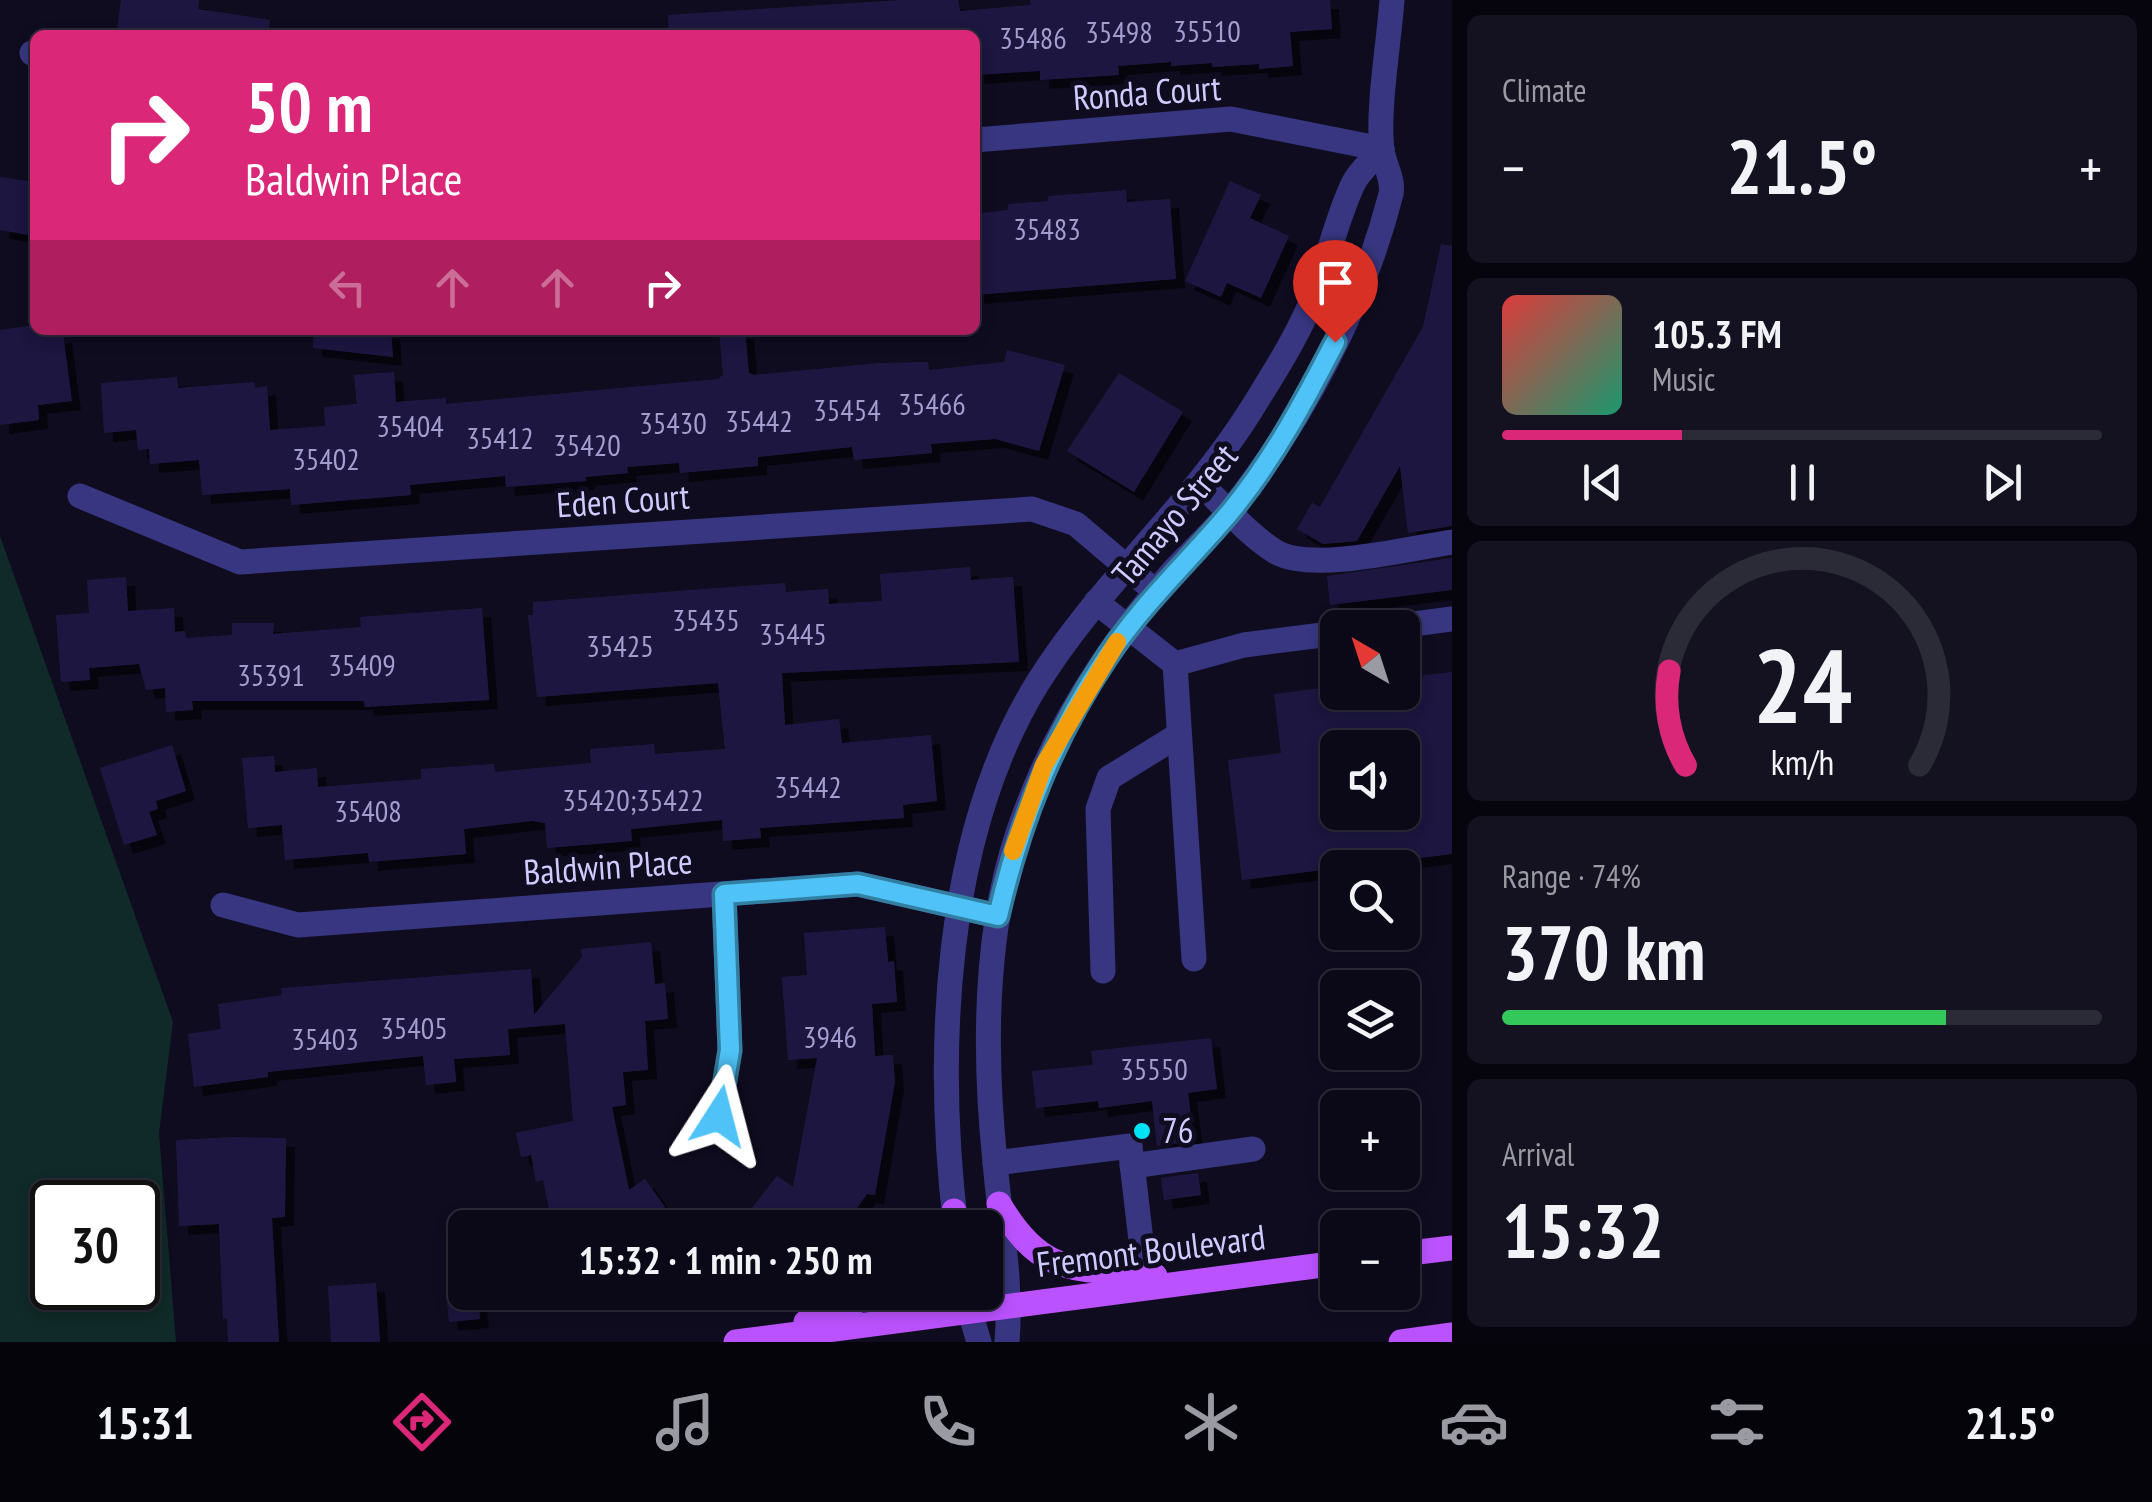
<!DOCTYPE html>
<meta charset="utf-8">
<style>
body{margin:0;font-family:"PT Sans Narrow",sans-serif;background:#141221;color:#f1f3f6;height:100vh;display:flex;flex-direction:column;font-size:38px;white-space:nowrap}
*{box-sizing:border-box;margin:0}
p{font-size:32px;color:#9a9aa2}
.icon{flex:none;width:55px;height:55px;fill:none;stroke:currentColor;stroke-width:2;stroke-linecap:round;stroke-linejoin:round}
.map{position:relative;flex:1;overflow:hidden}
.drawer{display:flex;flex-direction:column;gap:15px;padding:15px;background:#06050d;width:700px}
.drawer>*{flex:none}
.guide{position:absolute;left:30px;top:30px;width:950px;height:305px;border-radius:15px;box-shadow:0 5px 15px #0003,0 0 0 2px #2b2a37;background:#db2777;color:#fff;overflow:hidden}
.needle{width:65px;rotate:321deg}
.buttons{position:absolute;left:1320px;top:610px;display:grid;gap:20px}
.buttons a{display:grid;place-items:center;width:100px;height:100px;border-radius:15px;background:#0b0918;box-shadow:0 5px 15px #0003,0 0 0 2px #2b2a37;font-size:50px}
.speed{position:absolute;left:30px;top:1180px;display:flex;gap:20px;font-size:50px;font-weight:700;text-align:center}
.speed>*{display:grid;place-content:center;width:130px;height:130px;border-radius:50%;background:#0b0918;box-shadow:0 5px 15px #0003,0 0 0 2px #2b2a37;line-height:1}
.speed .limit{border:5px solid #111;border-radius:15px;background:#fff;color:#111}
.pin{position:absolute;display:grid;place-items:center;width:85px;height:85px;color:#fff;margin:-102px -42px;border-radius:50% 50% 50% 0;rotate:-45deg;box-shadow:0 0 10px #0007}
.pin .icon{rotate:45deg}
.me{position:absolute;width:110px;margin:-55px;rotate:9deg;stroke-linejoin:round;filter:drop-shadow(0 0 8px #0008)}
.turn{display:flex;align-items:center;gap:35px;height:210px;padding:0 50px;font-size:45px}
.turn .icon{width:130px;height:130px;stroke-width:2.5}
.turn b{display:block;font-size:70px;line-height:85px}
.lanes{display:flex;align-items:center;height:95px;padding:0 50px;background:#0003;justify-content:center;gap:50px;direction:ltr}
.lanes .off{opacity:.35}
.big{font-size:75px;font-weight:600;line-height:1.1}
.drawer .card{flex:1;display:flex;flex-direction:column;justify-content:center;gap:15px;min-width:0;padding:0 35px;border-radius:15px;background:#141221}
.drawer .dial{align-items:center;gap:0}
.dial svg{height:260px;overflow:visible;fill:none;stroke:#2b2a37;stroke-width:7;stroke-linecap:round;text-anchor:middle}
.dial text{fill:#f1f3f6;stroke:none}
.song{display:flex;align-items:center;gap:30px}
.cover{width:120px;height:120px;border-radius:15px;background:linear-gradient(135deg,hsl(0 70% 55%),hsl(160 70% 35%))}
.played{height:10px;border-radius:5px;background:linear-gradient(90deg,#db2777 30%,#2b2a37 30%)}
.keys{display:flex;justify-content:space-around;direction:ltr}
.heat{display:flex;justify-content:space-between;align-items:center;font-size:55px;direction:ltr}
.charge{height:15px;border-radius:8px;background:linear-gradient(90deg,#34c759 74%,#2b2a37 0)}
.trip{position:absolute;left:448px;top:1210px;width:555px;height:100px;border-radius:15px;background:#0b0918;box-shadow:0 5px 15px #0003,0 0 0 2px #2b2a37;font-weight:600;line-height:100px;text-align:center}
.menu{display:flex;height:160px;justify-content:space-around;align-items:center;background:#04040a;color:#9a9aa2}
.menu .icon{width:70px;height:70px}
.menu .on{color:#db2777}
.menu b{font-size:45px;color:#f1f3f6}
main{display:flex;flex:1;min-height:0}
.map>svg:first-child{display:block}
</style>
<main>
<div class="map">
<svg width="1452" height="1342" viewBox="0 0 1452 1342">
<defs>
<filter id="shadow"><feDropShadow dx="9" dy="9" stdDeviation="0" flood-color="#0009"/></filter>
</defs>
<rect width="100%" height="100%" fill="#0f0c20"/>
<path fill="#0f2a28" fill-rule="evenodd" d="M 0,536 L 173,1022 L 159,1133 L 176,1342 L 0,1342 ZM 52,1202 L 138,1202 L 138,1288 L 52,1288 Z"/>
<g fill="#1f1841" fill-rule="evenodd" filter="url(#shadow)">
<polygon points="121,0 199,0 198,9 270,20 268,35 152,35 117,30"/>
<polygon points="901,0 958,0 960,11 1031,5 1030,0 1330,0 1332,29 1290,32 1293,66 1259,69 1259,64 1212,67 1212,63 1171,66 1171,62 1118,66 1119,75 1040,80 1040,71 975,75 975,35 669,35 668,15"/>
<polygon points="0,177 35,182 35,236 0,230"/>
<polygon points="1230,181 1261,195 1250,218 1289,236 1261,298 1227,283 1221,297 1185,281"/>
<polygon points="1126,190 1127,202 1170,199 1176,279 975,295 975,214 1008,210 1008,204 1048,201 1048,196"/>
<polygon points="1441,244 1452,246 1452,526 1408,533 1400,466 1357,541 1323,544 1297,529 1312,503 1320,507 1423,327"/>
<polygon points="35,325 35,330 47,330 48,335 63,334 72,401 38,405 39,420 0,425 0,330"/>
<polygon points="314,330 391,330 393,357 313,348"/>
<polygon points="719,330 745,330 749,373 754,375 880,363 928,362 929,370 1004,362 1007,350 1065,365 1039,451 995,439 931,444 932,453 854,460 852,447 758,457 758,466 680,473 679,463 627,467 628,473 586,477 586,481 506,487 505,476 410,485 411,495 291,505 290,489 202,495 199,460 150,464 149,449 138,450 136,430 104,433 101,383 177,377 178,388 254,382 255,388 267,386 270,430 325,426 324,407 357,404 354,375 394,372 396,402 446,398 446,404 718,379 723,375"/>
<polygon points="1119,373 1183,412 1134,492 1067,451"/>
<polygon points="1452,558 1452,590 1330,605 1327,576"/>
<polygon points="970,567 971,580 1013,577 1019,662 782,673 785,725 839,719 842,743 931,735 937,801 903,805 904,818 760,828 761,838 723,841 722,820 631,829 632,841 547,848 545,823 532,821 464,829 466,854 369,862 368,853 285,860 282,825 248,828 242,758 274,756 275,772 317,768 318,787 421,779 421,769 494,764 495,772 591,763 590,749 654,744 655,754 725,749 718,683 537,697 528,615 533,615 533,602 785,583 786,592 828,589 829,604 882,601 880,574"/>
<polygon points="126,577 128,611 174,608 175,632 185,631 186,638 232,635 232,623 274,623 273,634 361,627 360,617 482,608 489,700 365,707 364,701 192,701 193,710 166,712 165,688 146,690 139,664 89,668 90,680 61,682 56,615 89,613 87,580"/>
<path d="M 1452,672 L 1452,854 L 1242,880 L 1228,760 L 1281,753 L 1274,694 L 1338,686 L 1338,692 L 1402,692 L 1402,678 ZM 1338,748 L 1402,748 L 1402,812 L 1338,812 Z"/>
<polygon points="172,745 186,791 156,801 158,809 149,812 157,835 124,845 100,768"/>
<polygon points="885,927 888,962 894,961 897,1002 872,1004 875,1056 893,1055 895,1082 875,1195 867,1194 843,1228 736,1228 777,1176 793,1187 817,1058 788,1060 782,977 807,975 804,933"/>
<polygon points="651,942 655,984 665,983 668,1019 645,1021 648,1070 623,1072 626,1105 612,1107 629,1190 645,1179 665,1207 656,1214 666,1228 553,1228 543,1180 536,1182 531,1155 521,1157 516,1133 573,1121 565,1024 508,1029 510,1055 454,1059 456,1082 426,1085 423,1056 268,1072 268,1077 194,1087 188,1034 221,1029 218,1004 282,995 281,988 531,969 534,1015 582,957 581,949"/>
<polygon points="1211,1038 1217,1089 1188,1093 1194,1141 1157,1146 1152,1101 1099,1108 1098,1101 1036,1108 1032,1071 1093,1065 1091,1051"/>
<polygon points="234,1137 286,1138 285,1217 272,1218 279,1342 228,1342 227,1318 223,1319 219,1224 179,1226 176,1140"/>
<polygon points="1198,1173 1201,1195 1164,1200 1161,1178"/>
<polygon points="376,1283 380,1342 331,1342 328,1286"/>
<polygon points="446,1292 477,1292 480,1319 449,1322"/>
</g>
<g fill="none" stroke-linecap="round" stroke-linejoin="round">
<g stroke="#383680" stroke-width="25">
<polyline points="32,53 35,55"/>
<polyline points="975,140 1231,119 1382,149"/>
<path d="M 1201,485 C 1225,506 1248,535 1276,552 C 1312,573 1410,548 1452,542"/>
<polyline points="80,496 240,562 1032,509 1076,524 1156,592"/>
<polyline points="1096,602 1175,664 1244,645 1338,633"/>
<polyline points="1384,628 1452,619"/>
<polyline points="1175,664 1194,959"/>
<polyline points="223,905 298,925 858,884 998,916"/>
<polyline points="1103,971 1098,809 1109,778 1177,736"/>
<polyline points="719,1116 730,1050 724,894"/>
<polyline points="995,1163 1130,1146 1145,1275"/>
<polyline points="1132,1166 1253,1149"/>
<path d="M 956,1228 C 935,1054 943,837 1037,684 C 1099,584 1189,509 1251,410 C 1272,376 1294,342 1310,305 C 1327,266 1335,222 1353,184 C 1359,171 1373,160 1382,149"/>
<polyline points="964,1292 979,1342"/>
<path d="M 1007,1342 C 1012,1282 1000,1222 995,1162 C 984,1055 983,936 1018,833 C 1051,735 1107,646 1175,569 C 1194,549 1215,530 1232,509 C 1304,417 1362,307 1391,194 C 1394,179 1384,165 1382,150 C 1377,111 1389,42 1392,0"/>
</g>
<g stroke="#bb52ff" stroke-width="25">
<path d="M 999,1204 C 1043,1279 1076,1267 1155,1276"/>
<polyline points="949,1228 954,1211"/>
<polyline points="1402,1254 1452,1248"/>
<polyline points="806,1322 880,1292"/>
<polyline points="736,1342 1338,1263"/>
<polyline points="1401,1342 1452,1335"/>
</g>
</g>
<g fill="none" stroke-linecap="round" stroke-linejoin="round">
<g stroke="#337fa1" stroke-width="25">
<path id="route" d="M 719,1116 L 730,1050 L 724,894 L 858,884 L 998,916 C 1020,821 1053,738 1107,657 C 1143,603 1190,560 1231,511 C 1273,460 1305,400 1335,342"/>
</g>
<use href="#route" stroke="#4fc3f7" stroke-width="18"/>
<polyline stroke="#f59e0b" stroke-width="18" points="1013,851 1044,765 1117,642"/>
</g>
<circle fill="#00e2f6" stroke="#0f0c20" stroke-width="4" cx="1142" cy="1131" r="10"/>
<g text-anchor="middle" stroke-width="10" stroke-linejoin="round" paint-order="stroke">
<g font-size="30" fill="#a49ed0">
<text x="1207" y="42">35510</text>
<text x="1119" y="43">35498</text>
<text x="1033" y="49">35486</text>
<text x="1047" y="240">35483</text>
<text x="932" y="415">35466</text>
<text x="847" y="421">35454</text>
<text x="759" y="432">35442</text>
<text x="673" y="434">35430</text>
<text x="410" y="437">35404</text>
<text x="500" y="449">35412</text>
<text x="587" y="456">35420</text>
<text x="326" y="470">35402</text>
<text x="706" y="631">35435</text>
<text x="793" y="645">35445</text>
<text x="620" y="657">35425</text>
<text x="362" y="676">35409</text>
<text x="271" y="686">35391</text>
<text x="808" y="798">35442</text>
<text x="633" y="811">35420;35422</text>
<text x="368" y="822">35408</text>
<text x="414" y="1039">35405</text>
<text x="830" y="1048">3946</text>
<text x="325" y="1050">35403</text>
<text x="1154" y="1080">35550</text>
</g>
<g font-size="35" fill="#d0cbff" stroke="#0f0c20">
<text transform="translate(1147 93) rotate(-4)" y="12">Ronda Court</text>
<text transform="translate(623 501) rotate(-4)" y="12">Eden Court</text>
<text transform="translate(1175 515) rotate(-50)" y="12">Tamayo Street</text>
<text transform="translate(608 867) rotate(-4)" y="12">Baldwin Place</text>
<text transform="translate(1151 1251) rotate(-7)" y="12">Fremont Boulevard</text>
</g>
<g font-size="35" fill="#d0cbff" stroke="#0f0c20" text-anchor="start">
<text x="1162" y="1143">76</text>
</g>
</g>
</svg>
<div class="buttons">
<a><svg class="needle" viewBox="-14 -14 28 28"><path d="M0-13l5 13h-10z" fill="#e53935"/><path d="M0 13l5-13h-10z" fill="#9a9aa2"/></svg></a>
<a><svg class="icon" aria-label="sound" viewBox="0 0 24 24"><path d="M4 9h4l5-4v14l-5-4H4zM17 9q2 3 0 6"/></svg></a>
<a><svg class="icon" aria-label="search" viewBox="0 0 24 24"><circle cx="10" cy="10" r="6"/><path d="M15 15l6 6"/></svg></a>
<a><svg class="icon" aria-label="layers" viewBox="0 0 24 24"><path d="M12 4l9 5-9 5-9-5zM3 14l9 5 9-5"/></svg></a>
<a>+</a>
<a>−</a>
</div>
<div class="speed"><div class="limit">30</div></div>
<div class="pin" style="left:1335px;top:342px;background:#d93025"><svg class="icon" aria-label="arrive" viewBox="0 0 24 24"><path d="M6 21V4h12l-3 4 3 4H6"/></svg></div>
<svg class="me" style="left:719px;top:1116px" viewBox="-20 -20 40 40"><path d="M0-17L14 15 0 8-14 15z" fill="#4fc3f7" stroke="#fff" stroke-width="4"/></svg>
<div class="trip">15:32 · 1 min · 250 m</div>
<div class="guide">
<div class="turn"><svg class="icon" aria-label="right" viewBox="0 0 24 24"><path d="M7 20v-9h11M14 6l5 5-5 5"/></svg><div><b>50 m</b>Baldwin Place</div></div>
<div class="lanes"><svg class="icon off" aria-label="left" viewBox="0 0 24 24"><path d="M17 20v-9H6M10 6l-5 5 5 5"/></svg><svg class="icon off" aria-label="ahead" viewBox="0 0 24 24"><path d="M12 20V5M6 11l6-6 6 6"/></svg><svg class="icon off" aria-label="ahead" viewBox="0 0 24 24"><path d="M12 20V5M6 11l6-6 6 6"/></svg><svg class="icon" aria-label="right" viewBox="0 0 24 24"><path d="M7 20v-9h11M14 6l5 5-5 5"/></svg></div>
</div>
</div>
<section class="drawer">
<div class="card"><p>Climate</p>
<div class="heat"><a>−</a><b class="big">21.5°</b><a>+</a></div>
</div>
<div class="card">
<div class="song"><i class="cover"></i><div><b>105.3 FM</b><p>Music</p></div></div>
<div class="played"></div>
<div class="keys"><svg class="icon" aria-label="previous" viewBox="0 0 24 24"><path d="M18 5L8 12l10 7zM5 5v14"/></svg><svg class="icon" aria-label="pause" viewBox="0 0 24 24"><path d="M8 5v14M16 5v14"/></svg><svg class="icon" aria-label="next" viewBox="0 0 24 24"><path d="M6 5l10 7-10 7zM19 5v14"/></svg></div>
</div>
<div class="card dial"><svg viewBox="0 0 100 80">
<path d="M14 69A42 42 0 1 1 86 69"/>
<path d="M14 69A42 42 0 0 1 9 40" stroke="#db2777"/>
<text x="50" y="56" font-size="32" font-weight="700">24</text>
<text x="50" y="72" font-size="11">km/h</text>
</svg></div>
<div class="card"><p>Range · 74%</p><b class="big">370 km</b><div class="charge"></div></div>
<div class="card"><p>Arrival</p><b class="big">15:32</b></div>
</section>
</main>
<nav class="menu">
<b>15:31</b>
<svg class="icon on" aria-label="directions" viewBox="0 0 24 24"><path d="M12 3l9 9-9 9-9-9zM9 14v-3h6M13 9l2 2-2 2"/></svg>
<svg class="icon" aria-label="music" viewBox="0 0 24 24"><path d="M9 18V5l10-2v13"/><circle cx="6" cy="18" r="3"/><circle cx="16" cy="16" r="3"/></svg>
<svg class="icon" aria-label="phone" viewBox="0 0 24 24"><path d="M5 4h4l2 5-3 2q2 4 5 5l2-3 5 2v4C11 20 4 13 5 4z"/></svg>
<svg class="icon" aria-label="climate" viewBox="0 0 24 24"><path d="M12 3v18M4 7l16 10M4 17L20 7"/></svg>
<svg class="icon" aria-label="car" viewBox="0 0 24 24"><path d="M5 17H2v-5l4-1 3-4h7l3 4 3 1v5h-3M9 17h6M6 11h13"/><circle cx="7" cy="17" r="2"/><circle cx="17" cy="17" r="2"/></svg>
<svg class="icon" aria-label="filters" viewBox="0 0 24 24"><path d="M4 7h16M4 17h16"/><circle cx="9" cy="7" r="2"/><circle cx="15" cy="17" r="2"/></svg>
<b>21.5°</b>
</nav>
